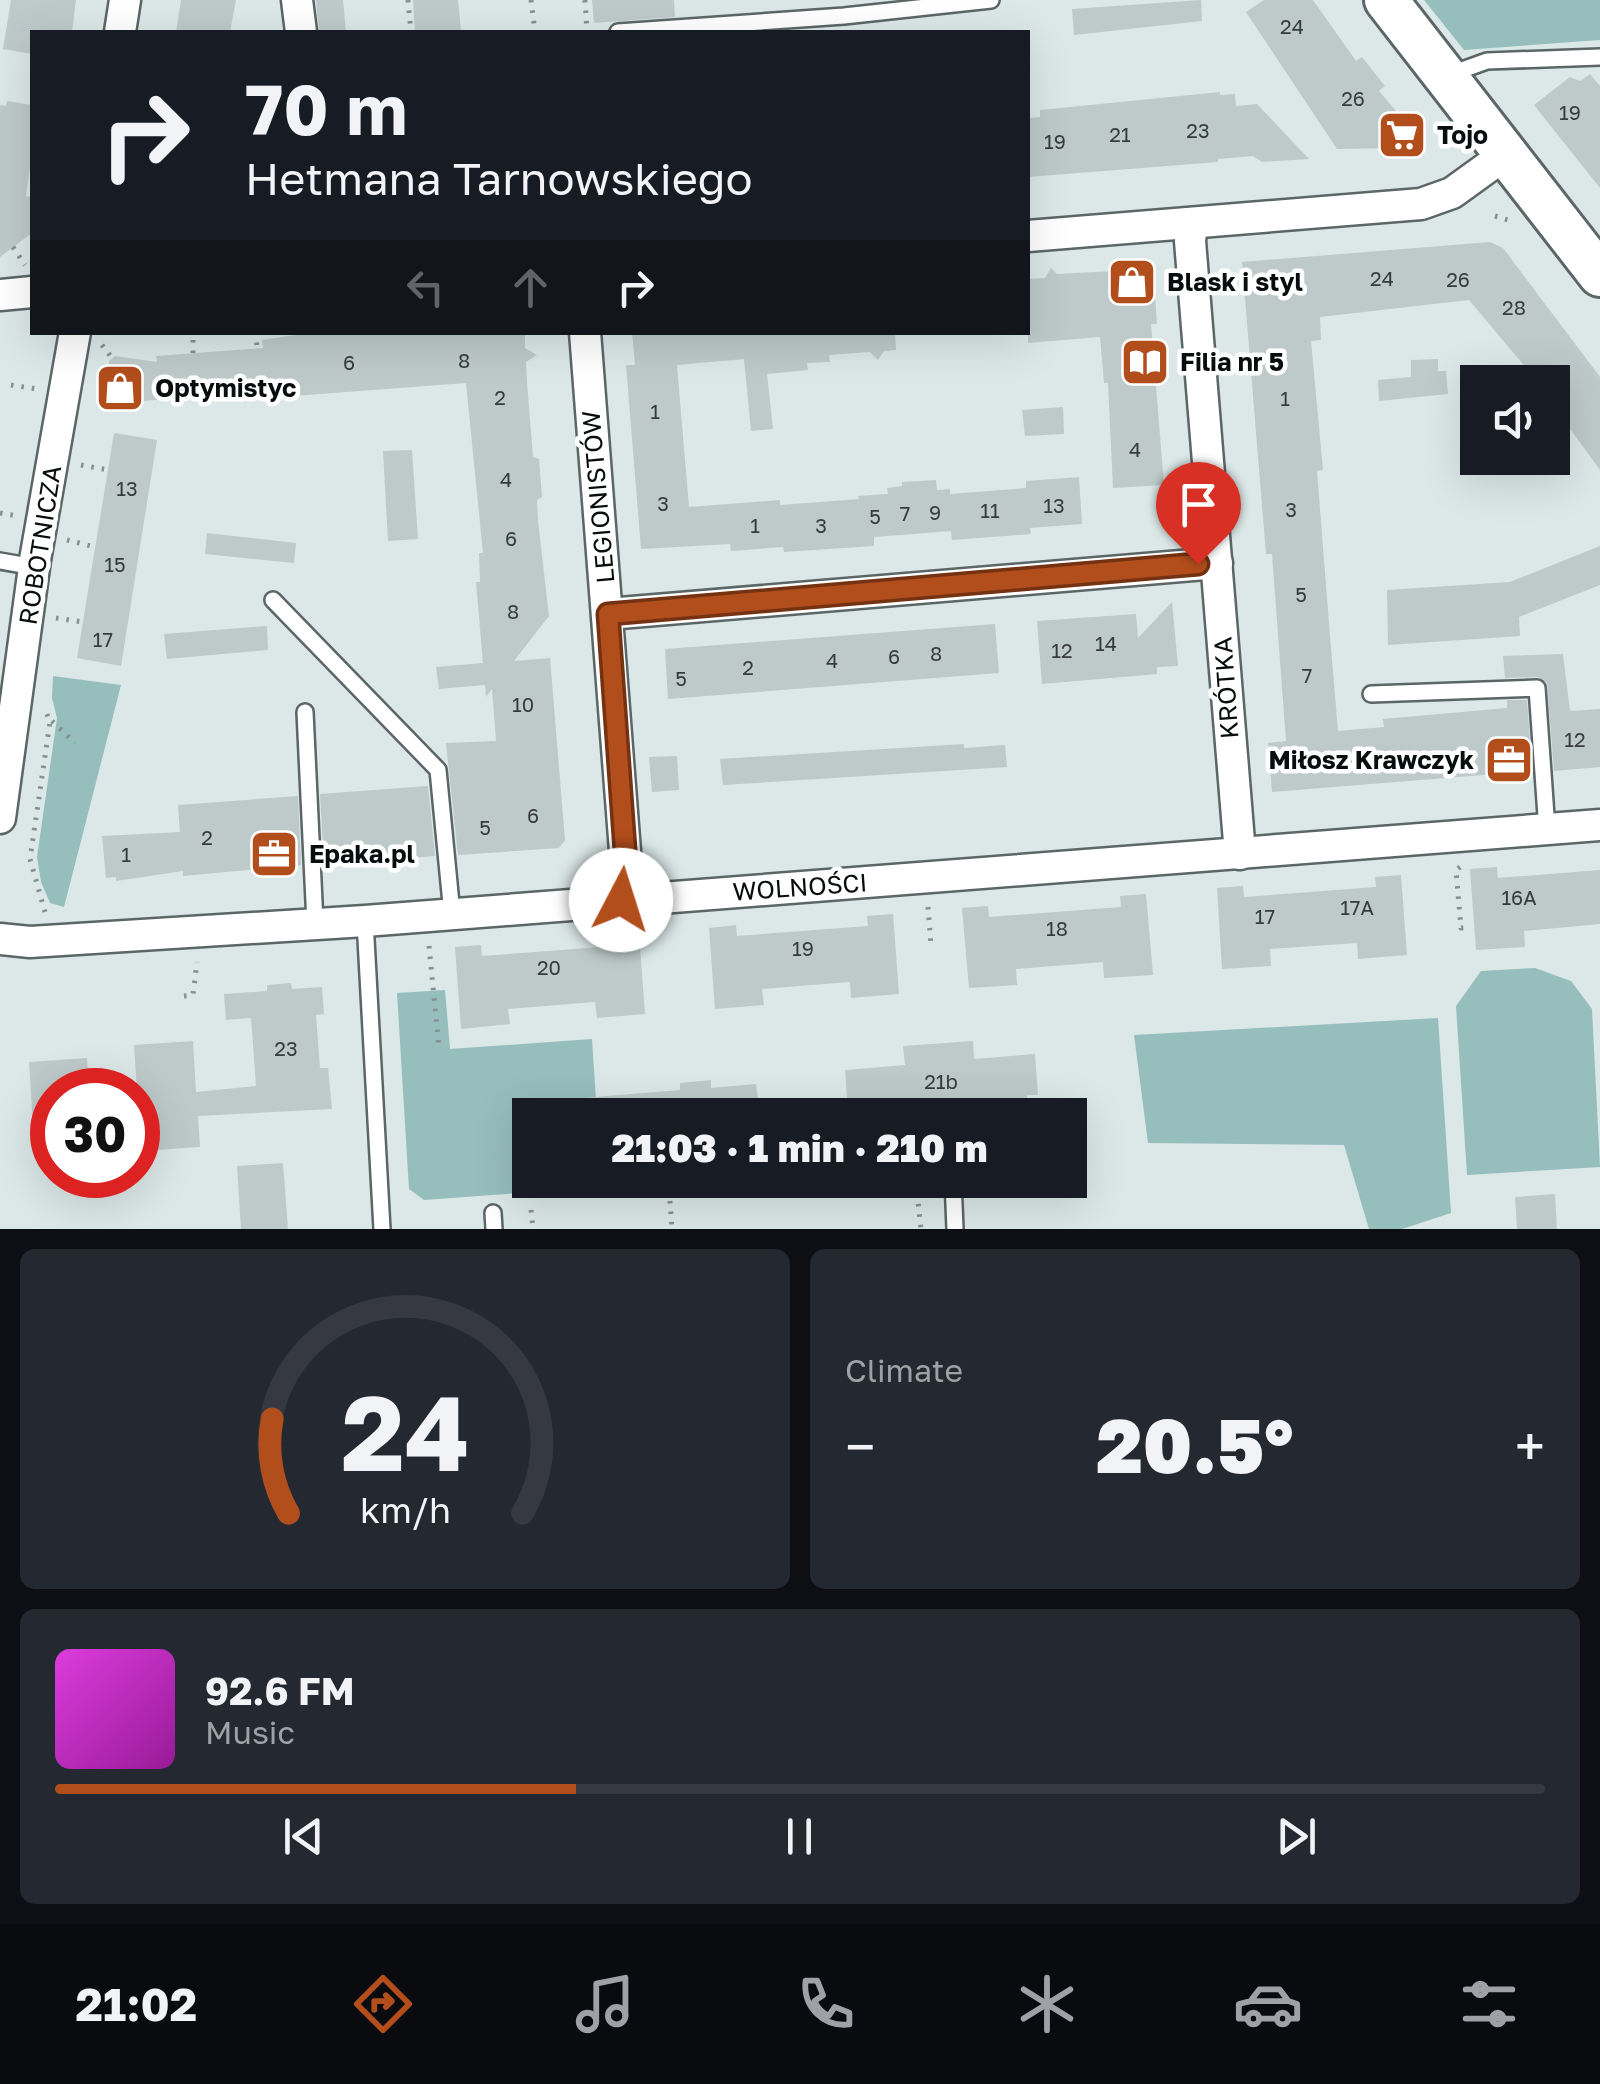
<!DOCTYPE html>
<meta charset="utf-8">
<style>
body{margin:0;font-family:"Golos Text",sans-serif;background:#242831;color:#f1f3f6;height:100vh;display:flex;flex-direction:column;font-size:38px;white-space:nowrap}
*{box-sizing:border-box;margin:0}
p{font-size:32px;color:#9ea1a6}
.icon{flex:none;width:55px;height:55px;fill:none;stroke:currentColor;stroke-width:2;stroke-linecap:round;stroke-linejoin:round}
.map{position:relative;height:1229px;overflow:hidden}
.details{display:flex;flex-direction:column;gap:20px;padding:20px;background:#0d0f14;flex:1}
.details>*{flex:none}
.top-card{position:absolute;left:30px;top:30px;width:1000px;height:305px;border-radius:0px;box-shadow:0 10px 40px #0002;background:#171b24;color:#f1f3f6;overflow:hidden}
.controls{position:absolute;left:1460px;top:365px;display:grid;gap:20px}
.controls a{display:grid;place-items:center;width:110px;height:110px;border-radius:0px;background:#171b24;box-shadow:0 10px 40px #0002;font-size:50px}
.speed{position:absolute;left:30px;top:1068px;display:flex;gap:20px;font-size:50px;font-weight:700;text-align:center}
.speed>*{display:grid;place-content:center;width:130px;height:130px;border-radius:50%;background:#171b24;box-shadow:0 10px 40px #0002;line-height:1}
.speed .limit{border:15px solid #d22;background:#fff;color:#111}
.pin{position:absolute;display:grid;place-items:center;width:85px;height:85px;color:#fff;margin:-102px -42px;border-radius:50% 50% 50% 0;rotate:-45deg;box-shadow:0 0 10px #0007}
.pin .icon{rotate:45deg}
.me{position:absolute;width:110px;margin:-55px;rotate:5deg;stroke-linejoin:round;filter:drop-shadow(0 0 8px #0008)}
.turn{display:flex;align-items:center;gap:35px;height:210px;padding:0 50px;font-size:45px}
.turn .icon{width:130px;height:130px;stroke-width:2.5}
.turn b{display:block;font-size:70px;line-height:85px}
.lanes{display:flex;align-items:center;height:95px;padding:0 50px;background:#0003;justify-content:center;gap:50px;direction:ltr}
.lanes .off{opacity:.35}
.big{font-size:75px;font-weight:800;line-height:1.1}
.details .card{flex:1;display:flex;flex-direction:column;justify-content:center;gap:15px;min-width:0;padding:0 35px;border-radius:15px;background:#242831}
.details .dial{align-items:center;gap:0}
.dial svg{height:260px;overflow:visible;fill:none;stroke:#363941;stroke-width:7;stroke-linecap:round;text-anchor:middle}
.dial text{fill:#f1f3f6;stroke:none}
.song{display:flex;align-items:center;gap:30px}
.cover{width:120px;height:120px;border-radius:15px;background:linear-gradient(135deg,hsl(300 70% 55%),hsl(300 70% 35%))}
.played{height:10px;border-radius:5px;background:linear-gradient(90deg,#b24d1c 35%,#363941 35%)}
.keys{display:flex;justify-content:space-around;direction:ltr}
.heat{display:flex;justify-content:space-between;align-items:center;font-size:55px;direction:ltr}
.details .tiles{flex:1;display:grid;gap:20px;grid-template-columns:1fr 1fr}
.card:last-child{grid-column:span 2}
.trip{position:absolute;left:512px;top:1098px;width:575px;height:100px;border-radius:0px;background:#171b24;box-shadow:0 10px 40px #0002;font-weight:800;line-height:100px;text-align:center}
.tab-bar{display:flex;height:160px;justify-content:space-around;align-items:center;background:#090b0e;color:#9ea1a6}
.tab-bar .icon{width:70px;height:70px}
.tab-bar .selected{color:#b24d1c}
.tab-bar b{font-size:45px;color:#f1f3f6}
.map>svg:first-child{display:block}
</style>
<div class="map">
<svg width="1600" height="1229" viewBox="0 0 1600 1229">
<rect width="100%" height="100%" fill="#dbe8e7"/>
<g fill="#96bebd">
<polygon points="1424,0 1600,0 1600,40 1464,50"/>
<polygon points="53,676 121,685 64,907 50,903 41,882 37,857 57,718 52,698"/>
<polygon points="1535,968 1571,981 1592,1009 1600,1167 1467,1175 1456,1006 1481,971"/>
<polygon points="445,990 450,1049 592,1039 597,1115 530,1115 530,1180 602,1180 602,1187 424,1200 409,1189 397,993"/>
<polygon points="1438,1018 1451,1213 1402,1229 1369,1229 1344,1145 1148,1143 1134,1035"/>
</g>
<g fill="#bdcac9">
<polygon points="11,0 76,0 72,32 32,32 32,54 3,49"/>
<polygon points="181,0 236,0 230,32 176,32"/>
<polygon points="316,0 343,0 346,32 319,32"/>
<polygon points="413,0 458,0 461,32 415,32"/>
<polygon points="592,0 674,0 675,17 594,23"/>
<polygon points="1201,0 1202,21 1074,35 1072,9"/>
<polygon points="1264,0 1313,0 1356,61 1362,57 1385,86 1379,91 1407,124 1411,134 1407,143 1398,148 1337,149 1246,12"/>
<polygon points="1590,74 1600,86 1600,188 1534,105 1570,77 1580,81"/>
<polygon points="1220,92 1220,95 1235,94 1236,106 1257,104 1309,159 1262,162 1253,156 1218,159 1218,162 1028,177 1028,118 1040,117 1040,110"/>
<polygon points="7,101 32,105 32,153 26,196 32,197 32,233 0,257 0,105 6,106"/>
<polygon points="1490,242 1503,248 1600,377 1600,470 1568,426 1552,437 1552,382 1538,382 1469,300 1320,317 1321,340 1311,341 1323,470 1317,471 1330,636 1338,731 1384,727 1383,719 1507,708 1507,700 1527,700 1532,771 1272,792 1268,743 1286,741 1272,554 1266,554 1242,262"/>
<polygon points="1051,268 1057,274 1153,269 1157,324 1151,324 1164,485 1113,488 1108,383 1104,383 1100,337 1028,343 1028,279 1045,278"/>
<polygon points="315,332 525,332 525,348 537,355 526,362 527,382 533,457 539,459 542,497 537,500 538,521 549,616 514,661 550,658 565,840 559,848 458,855 446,743 496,741 492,689 486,697 485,685 439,689 436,667 483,663 476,582 480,582 479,553 483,553 466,383 267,398 266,391 118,403 105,398 109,361 115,356 157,362 156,356 263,348 262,340"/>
<polygon points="632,332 895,332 896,350 884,351 878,360 870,352 829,355 830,362 807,363 808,370 767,374 773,429 751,431 744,359 677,365 689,507 780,500 780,505 859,499 858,496 888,494 887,488 902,486 902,482 936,480 937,490 950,489 950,494 1026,488 1026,481 1079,477 1082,524 1030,528 1031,534 952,540 951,531 874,537 874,546 784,552 783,547 731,551 730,544 641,549 626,365 635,365"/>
<polygon points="1438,359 1438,371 1446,371 1448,394 1379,401 1378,380 1411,377 1411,360"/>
<polygon points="1063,407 1064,434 1025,436 1022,410"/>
<polygon points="114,433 157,440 121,666 77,658"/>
<polygon points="412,450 418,539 388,541 383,451"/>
<polygon points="207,533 296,543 294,563 205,554"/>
<polygon points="1600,546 1600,585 1519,617 1520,636 1388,645 1387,590 1510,582"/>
<polygon points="1172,602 1178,666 1157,667 1157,674 1042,684 1037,621 1136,614 1138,638"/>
<polygon points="995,624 999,673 668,699 665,649"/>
<polygon points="267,626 268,650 167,659 164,634"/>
<polygon points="1563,654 1570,711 1600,709 1600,767 1554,771 1547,683 1538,677 1505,678 1503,656"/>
<polygon points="964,744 964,748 1005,745 1007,767 723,785 720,759"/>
<polygon points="677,756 679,790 652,792 649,757"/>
<polygon points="428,786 435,856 324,865 320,794"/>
<polygon points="298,796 301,865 183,876 183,871 116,881 116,877 106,878 102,836 180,832 178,805"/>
<polygon points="1497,867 1498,878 1600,870 1600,924 1524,931 1525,947 1476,950 1470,869"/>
<polygon points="1401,875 1407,955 1358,959 1357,943 1270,949 1271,966 1222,969 1217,888 1243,886 1244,897 1376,887 1375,877"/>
<polygon points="1146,894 1153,975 1104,978 1103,962 1016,969 1017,985 969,988 962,908 988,906 989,917 1121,907 1120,896"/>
<polygon points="893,914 899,994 851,998 850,982 762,989 764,1005 715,1009 709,928 736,925 737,936 868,926 867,916"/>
<polygon points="639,933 645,1014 597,1018 595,1002 508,1009 510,1024 461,1029 455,947 481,945 482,956 614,946 613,935"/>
<polygon points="291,983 292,989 322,987 324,1014 316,1015 320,1068 328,1068 332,1109 198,1116 200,1147 141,1151 134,1045 193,1041 196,1092 256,1086 251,1018 226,1020 224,994 267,991 267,985"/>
<polygon points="973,1041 974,1059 1035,1054 1038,1095 1027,1095 1027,1102 1021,1103 1023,1115 871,1115 871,1108 848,1110 845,1070 905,1065 903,1046"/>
<polygon points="87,1058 89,1090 52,1090 52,1157 35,1157 29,1062"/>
<polygon points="711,1080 711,1088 756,1084 760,1115 583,1115 582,1098 680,1090 680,1083"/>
<polygon points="283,1163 288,1229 241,1229 237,1166"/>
<polygon points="1555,1194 1557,1229 1517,1229 1515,1197"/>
</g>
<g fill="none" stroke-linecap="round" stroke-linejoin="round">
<g stroke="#5b6666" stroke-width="20">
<g id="lane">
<polyline points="618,32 844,16 991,0"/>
<polyline points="1448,75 1487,61 1600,57"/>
<polyline points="0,561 34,567"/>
<polyline points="273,600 438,770 452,914"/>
<polyline points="1371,694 1537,688 1547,830"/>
<polyline points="305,712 315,923"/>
<polyline points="365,921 382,1229"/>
<polyline points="953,1180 955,1229"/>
<polyline points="493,1213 494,1229"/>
</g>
</g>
<g stroke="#5b6666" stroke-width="35">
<g id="street">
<polyline points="297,0 301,32"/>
<polyline points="120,32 125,0"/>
<polyline points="1192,223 1190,241 1240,854"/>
<polyline points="1028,236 1421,204 1452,193 1506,154"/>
<polyline points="0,295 32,292"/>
<polyline points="585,332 626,864 621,900"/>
<polyline points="608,614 1217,563"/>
<polyline points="0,818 35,560 75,332"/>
<polyline points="0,939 30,942 365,921 1600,825"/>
</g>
</g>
<g stroke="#5b6666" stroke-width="48">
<polyline id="secondary" points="1386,0 1600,275"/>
</g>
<g stroke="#879090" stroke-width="5" stroke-dasharray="2.5 8" stroke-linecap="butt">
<polyline points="408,0 411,32"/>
<polyline points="531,0 535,32"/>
<polyline points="585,0 587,32"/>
<polyline points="1495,216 1511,221"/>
<polyline points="13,247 25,265"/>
<polyline points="256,332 257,348"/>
<polyline points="102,345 112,358"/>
<polyline points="193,353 193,332"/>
<polyline points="11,385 37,389"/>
<polyline points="81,465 108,470"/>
<polyline points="0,513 17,516"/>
<polyline points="67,540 95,547"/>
<polyline points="56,618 83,622"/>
<polyline points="52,721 75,743"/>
<polyline points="1460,867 1456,870 1461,928 1471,927"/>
<polyline points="928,907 931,946"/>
<polyline points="45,912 30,859 50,722 45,709"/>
<polyline points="429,946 439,1048"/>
<polyline points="184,996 193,995 197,962"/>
<polyline points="916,1183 921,1229"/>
<polyline points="670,1201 672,1229"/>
<polyline points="531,1210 533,1229"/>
</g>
<use href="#lane" stroke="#fff" stroke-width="15"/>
<use href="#street" stroke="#fff" stroke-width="30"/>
<use href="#secondary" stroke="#fff" stroke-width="42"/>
</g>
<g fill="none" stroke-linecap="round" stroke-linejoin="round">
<g stroke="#743212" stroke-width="25">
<polyline id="route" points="621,900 626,864 608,614 1198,564"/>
</g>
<use href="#route" stroke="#b24d1c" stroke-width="18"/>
</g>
<defs>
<g id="supermarket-square" transform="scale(2.5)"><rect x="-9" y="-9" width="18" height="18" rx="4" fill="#b24d1c" stroke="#fff"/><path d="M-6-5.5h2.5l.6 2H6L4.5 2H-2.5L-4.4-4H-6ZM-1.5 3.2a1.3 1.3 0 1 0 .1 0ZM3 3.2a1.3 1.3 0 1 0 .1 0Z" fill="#fff"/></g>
<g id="shop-square" transform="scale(2.5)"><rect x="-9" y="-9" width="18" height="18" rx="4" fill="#b24d1c" stroke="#fff"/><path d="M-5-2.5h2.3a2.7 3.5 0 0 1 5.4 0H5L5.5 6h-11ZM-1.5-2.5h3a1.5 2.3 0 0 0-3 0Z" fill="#fff"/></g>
<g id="library-square" transform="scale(2.5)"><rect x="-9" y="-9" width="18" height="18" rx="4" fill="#b24d1c" stroke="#fff"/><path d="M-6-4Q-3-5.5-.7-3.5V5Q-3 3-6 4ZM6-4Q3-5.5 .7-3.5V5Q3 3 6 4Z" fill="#fff"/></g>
<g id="office-square" transform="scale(2.5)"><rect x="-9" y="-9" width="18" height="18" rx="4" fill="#b24d1c" stroke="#fff"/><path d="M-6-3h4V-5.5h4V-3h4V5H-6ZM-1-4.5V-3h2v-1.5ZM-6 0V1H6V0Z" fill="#fff"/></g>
</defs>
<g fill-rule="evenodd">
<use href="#supermarket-square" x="1402" y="135"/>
<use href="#shop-square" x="1132" y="282"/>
<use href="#library-square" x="1145" y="362"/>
<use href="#shop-square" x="120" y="388"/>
<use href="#office-square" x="1509" y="760"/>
<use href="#office-square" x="274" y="854"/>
</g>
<g text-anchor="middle" stroke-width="9" stroke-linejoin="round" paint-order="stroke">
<g font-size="20" fill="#363c3c">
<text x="1292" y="34">24</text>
<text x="1353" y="106">26</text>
<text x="1570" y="120">19</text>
<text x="1198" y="138">23</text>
<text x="1120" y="142">21</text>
<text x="1055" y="149">19</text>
<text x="1382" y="286">24</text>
<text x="1458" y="287">26</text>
<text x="1514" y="315">28</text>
<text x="464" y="368">8</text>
<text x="349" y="370">6</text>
<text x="500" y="405">2</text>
<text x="1285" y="406">1</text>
<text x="655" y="419">1</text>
<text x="1135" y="457">4</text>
<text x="506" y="487">4</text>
<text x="127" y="496">13</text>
<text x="663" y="511">3</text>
<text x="1054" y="513">13</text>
<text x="1291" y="517">3</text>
<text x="990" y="518">11</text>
<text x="935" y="520">9</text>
<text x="905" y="521">7</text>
<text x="875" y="524">5</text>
<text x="755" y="533">1</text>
<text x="821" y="533">3</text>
<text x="511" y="546">6</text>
<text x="115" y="572">15</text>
<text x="1301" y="602">5</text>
<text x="513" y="619">8</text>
<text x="103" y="647">17</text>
<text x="1106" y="651">14</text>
<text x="1062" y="658">12</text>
<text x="936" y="661">8</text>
<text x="894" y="664">6</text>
<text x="832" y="668">4</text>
<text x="748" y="675">2</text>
<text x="1307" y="683">7</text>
<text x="681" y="686">5</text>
<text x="523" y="712">10</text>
<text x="1575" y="747">12</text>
<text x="533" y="823">6</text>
<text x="485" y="835">5</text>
<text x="207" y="845">2</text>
<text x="126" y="862">1</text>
<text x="1519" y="905">16A</text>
<text x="1357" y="915">17A</text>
<text x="1265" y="924">17</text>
<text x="1057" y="936">18</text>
<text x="803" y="956">19</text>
<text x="549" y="975">20</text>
<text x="286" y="1056">23</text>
<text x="941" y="1089">21b</text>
</g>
<g font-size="25" font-weight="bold" fill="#090d0d" stroke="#fff" text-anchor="start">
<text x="1437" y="144">Tojo</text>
<text x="1167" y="291">Blask i styl</text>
<text x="1180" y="371">Filia nr 5</text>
<text x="155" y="397">Optymistyc</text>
<text x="1474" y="769" text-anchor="end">Miłosz Krawczyk</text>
<text x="309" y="863">Epaka.pl</text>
</g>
<g font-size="25" fill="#090d0d" stroke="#fff">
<text transform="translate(598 497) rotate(-95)" y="9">LEGIONISTÓW</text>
<text transform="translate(40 545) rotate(-81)" y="9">ROBOTNICZA</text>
<text transform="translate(1226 688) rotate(-94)" y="9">KRÓTKA</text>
<text transform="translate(800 887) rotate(-4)" y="9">WOLNOŚCI</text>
</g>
</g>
</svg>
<div class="controls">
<a><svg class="icon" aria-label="sound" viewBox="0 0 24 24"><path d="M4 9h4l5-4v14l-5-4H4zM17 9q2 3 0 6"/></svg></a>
</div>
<div class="speed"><div class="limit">30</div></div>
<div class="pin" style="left:1198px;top:564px;background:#d93025"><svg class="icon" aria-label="arrive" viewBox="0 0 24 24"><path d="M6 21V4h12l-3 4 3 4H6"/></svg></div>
<svg class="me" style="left:621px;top:900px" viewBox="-20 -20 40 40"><circle r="19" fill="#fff"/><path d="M0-13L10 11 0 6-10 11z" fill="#b24d1c"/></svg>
<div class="trip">21:03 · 1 min · 210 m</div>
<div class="top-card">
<div class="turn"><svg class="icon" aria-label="right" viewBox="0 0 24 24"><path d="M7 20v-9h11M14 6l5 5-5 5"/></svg><div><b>70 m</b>Hetmana Tarnowskiego</div></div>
<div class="lanes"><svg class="icon off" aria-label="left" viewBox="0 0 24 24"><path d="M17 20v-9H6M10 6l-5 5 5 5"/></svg><svg class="icon off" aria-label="ahead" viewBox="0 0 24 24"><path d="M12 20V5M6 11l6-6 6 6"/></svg><svg class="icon" aria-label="right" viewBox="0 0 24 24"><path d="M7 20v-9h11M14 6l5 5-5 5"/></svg></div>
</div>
</div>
<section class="details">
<div class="tiles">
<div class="card dial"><svg viewBox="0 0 100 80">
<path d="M14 69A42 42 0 1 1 86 69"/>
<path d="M14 69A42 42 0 0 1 9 40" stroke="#b24d1c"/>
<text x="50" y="56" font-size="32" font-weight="700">24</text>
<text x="50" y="72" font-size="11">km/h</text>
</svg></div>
<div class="card"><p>Climate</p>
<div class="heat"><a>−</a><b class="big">20.5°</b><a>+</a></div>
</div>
<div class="card">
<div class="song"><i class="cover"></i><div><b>92.6 FM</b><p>Music</p></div></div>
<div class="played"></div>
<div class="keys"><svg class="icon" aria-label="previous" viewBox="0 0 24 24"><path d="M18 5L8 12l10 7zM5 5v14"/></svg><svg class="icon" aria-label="pause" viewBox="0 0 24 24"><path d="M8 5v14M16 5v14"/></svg><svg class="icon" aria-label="next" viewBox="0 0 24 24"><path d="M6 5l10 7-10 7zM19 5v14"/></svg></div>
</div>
</div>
</section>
<nav class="tab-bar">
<b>21:02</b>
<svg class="icon selected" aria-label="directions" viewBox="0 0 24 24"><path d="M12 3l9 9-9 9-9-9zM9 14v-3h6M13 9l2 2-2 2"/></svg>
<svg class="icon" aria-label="music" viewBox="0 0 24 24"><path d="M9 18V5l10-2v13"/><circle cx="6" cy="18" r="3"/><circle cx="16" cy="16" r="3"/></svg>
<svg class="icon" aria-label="phone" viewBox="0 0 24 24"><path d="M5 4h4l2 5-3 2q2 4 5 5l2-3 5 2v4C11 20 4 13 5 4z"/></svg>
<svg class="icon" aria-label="climate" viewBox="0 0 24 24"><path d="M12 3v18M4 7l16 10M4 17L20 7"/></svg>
<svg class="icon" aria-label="car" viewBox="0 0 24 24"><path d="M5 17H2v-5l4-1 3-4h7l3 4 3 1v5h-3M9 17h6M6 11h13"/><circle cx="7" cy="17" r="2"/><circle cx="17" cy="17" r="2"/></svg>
<svg class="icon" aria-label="filters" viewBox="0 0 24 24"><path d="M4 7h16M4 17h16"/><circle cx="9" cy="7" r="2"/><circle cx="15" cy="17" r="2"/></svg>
</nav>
